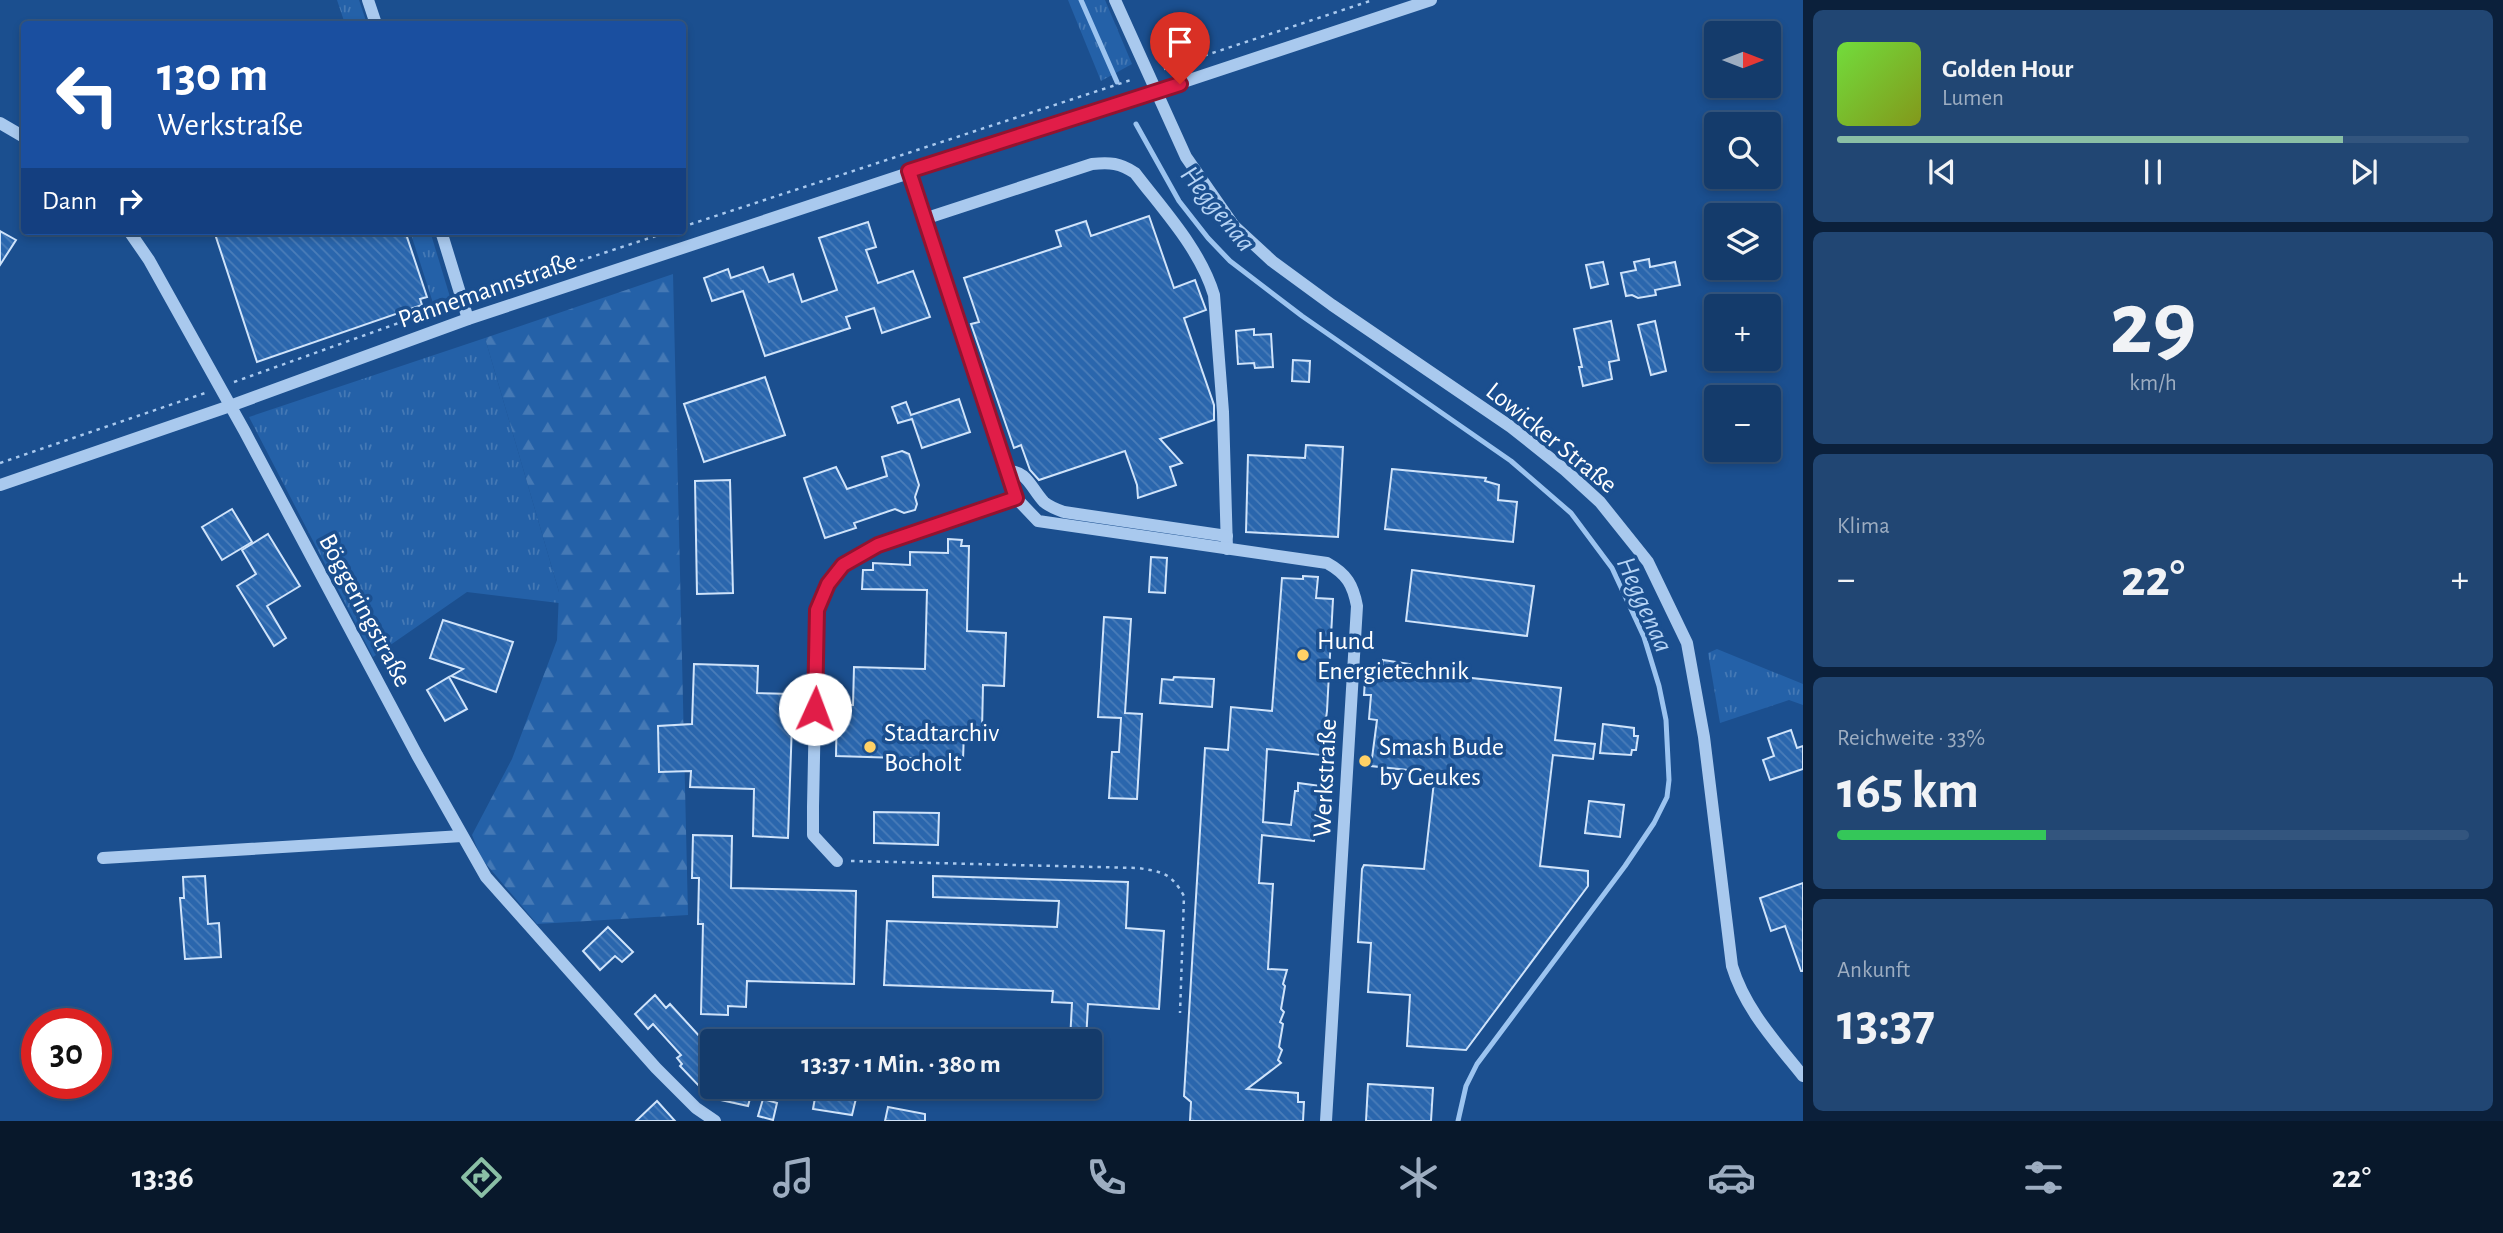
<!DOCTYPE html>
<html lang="de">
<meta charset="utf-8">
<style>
body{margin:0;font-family:"Alegreya Sans",sans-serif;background:#214673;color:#f1f3f6;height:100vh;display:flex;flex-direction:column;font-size:26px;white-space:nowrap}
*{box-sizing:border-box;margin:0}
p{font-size:23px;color:#9dadc1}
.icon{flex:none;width:38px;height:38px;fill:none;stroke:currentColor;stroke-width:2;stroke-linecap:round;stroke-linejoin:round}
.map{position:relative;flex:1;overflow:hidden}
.panel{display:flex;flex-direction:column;gap:10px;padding:10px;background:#0b203b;width:700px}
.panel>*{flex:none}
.guide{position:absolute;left:21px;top:21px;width:665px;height:214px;border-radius:7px;box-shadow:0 4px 10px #0003,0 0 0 2px #33557e;background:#1a4fa0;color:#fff;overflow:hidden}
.needle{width:46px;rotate:90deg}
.tools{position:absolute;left:1704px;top:21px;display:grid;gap:14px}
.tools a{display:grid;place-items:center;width:77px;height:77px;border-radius:7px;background:#143b6b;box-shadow:0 4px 10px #0003,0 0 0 2px #33557e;font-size:35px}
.speed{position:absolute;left:21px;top:1008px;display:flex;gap:14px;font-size:35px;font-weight:700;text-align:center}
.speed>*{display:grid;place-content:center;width:91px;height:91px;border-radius:50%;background:#143b6b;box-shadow:0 4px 10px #0003,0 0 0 2px #33557e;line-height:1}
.speed .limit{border:10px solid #d22;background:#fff;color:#111}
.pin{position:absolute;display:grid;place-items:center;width:60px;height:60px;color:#fff;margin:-72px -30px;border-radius:50% 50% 50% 0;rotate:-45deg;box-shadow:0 0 7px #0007}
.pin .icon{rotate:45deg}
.me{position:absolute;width:77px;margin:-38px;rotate:2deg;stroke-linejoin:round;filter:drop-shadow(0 0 5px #0008)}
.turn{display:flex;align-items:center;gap:24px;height:147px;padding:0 21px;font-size:32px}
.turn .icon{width:91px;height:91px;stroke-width:2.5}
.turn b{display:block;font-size:49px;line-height:60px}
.then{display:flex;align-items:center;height:66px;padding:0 21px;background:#0003;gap:14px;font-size:26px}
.big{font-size:52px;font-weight:700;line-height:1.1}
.panel .widget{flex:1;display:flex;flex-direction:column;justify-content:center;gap:10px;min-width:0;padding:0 24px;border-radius:10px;background:#214673}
.panel .dial{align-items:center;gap:0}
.dial b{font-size:91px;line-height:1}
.song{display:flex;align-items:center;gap:21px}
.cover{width:84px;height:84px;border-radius:10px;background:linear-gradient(135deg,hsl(100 70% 55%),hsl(70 70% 35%))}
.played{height:7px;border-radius:4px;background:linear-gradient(90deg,#8abfa5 80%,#33557e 80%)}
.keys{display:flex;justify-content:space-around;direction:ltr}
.heat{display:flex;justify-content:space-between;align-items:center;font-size:38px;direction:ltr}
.charge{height:10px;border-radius:5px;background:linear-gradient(90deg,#34c759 33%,#33557e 0)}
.trip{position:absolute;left:700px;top:1029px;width:402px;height:70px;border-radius:7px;background:#143b6b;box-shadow:0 4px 10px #0003,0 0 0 2px #33557e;font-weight:700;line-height:70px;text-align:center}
.menu{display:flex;height:112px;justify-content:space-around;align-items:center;background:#08182b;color:#9dadc1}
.menu .icon{width:49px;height:49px}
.menu .selected{color:#8abfa5}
.menu b{font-size:32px;color:#f1f3f6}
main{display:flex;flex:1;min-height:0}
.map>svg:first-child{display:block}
</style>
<main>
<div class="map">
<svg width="1803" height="1121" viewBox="0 0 1803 1121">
<defs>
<pattern id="grass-tufts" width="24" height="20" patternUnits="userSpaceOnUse" patternTransform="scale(1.75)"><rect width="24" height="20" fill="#2461a8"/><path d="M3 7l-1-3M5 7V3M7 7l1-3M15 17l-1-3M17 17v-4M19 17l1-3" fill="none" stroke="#4579b5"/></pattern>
<pattern id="forest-firs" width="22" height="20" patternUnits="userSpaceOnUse" patternTransform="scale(1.75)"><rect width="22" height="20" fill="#2461a8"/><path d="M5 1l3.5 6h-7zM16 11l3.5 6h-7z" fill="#4579b5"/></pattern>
<pattern id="building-back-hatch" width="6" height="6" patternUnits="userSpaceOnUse" patternTransform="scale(1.75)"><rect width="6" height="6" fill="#2a66ad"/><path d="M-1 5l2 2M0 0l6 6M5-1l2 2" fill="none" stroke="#4a7db9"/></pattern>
</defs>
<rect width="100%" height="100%" fill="#1b4f8f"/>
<g fill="url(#grass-tufts)">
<polygon points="337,0 359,0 367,24 345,24"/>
<polygon points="1068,0 1105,0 1132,64 1101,81"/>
<polygon points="410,231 430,231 450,297 433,303"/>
<polygon points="485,338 559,592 559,603 467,592 373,657 249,417"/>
<polygon points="1717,649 1803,684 1803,705 1789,700 1720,723 1708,653"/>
</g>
<polygon fill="url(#forest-firs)" points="673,274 688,915 537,924 481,858 472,835 512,759 557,640 559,592 485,338"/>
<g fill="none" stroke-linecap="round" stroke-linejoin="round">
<g stroke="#9cc4f0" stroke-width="5">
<polyline points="1081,0 1117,82"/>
<polyline points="1136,124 1179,201 1208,238 1230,261 1302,316 1511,461 1571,513 1612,568 1644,637 1659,686 1666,720 1669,780 1667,797 1654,823 1625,866 1477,1064 1466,1086 1458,1121"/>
</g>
</g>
<g fill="url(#building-back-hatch)" stroke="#cfe3fa" stroke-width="2">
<polygon points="1149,216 1174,288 1195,280 1206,310 1184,318 1214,405 1214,420 1160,439 1182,463 1170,467 1176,485 1138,498 1137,485 1125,451 1039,480 1030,470 1021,445 1014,448 971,324 979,322 964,278 1061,246 1056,231 1086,221 1091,236"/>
<polygon points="868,222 876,247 866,250 878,283 913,271 930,317 882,333 874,308 846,317 850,328 765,356 743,291 712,301 704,278 728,269 731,278 763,267 769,282 793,274 802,302 837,290 819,238"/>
<polygon points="0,231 16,240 0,265"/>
<polygon points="214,231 405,231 427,297 420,299 422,305 257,362"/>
<polygon points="1649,259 1650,267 1675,262 1680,285 1655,290 1656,295 1638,298 1632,295 1626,296 1621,273 1636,270 1634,262"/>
<polygon points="1603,262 1608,284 1591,288 1586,265"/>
<polygon points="1611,321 1619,360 1609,362 1612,379 1583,386 1579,367 1582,367 1574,329"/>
<polygon points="1655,321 1666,371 1651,375 1638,325"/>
<polygon points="1254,329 1254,335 1271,334 1273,367 1255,368 1254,363 1238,364 1236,331"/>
<polygon points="1293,360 1310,361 1309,382 1292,381"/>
<polygon points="765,377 785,435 704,462 684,404"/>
<polygon points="959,399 970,432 922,448 912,419 898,423 892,407 906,402 911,415"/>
<polygon points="1306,445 1343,447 1338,537 1246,532 1248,455 1305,458"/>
<polygon points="902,451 909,454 919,485 915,497 917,504 915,510 904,513 895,509 854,523 856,528 825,538 804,478 836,467 847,489 887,476 882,457"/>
<polygon points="1392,469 1486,478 1485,481 1499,485 1498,500 1517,502 1513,542 1385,529"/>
<polygon points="730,480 733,593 697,594 695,481"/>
<polygon points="232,509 252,542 222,560 202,527"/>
<polygon points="268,534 300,586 267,606 286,638 274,646 237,586 256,574 242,550"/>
<polygon points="948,539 962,540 961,546 969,546 967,631 1006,633 1004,686 983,685 982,731 964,731 963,760 836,756 837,705 853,705 854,667 925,669 927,590 862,589 863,570 873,570 873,563 910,565 910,552 948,553"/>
<polygon points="1151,557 1167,558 1165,593 1149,592"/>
<polygon points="1412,570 1534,586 1527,636 1406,621"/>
<polygon points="1303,576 1318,577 1316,598 1333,599 1327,711 1321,755 1267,749 1263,822 1291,825 1295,791 1298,791 1298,783 1321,786 1320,793 1322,794 1318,829 1315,829 1314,841 1262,835 1259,883 1273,884 1268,969 1287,970 1283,984 1285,986 1281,1009 1284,1012 1280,1022 1283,1024 1279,1047 1282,1050 1278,1060 1281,1063 1247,1089 1298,1093 1298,1102 1304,1102 1303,1121 1190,1121 1191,1102 1184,1096 1205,748 1228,750 1231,707 1272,711 1282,578 1303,579"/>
<polygon points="1104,617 1131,619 1125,713 1142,714 1137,799 1109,798 1112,752 1119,752 1121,718 1098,717"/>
<polygon points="443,620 513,642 496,692 451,676 463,669 430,658"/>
<polygon points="1383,660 1410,664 1409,671 1561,688 1555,740 1595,744 1593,759 1553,755 1540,866 1588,871 1588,886 1466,1050 1407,1046 1410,995 1368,992 1371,943 1358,942 1362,869 1364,865 1424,869 1435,773 1371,766 1377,720 1369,719 1371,695 1364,695 1365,680 1372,680 1373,670 1382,670"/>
<polygon points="694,664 758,666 757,693 793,694 788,838 753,836 754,789 690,787 691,771 659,772 658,726 692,724"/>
<polygon points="449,677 467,709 445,721 427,690"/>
<polygon points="1174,677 1214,679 1212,707 1160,703 1162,679 1173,680"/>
<polygon points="1603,724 1634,728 1634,736 1638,736 1636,750 1632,750 1631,755 1600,753"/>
<polygon points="1791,730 1797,748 1803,746 1803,769 1770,780 1763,760 1774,756 1768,738"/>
<polygon points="1589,801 1624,805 1620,837 1585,833"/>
<polygon points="874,812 939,813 938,845 874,843"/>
<polygon points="693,835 732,836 731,888 856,891 854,984 747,981 746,1007 728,1006 728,1015 701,1014 703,924 698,924 699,878 692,878"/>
<polygon points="205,876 208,924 219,923 221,957 185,959 180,898 184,898 183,877"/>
<polygon points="933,876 1128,882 1126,928 1164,931 1159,1009 1088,1004 1086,1041 1070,1041 1072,1003 1052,1002 1053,991 884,985 887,921 1057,927 1059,901 933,897"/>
<polygon points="1803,883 1803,971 1801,971 1785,926 1771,931 1760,898"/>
<polygon points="608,927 633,952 622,962 615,956 600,970 583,951"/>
<polygon points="655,995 666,1008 670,1004 712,1050 712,1064 706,1070 711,1076 699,1086 680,1066 682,1064 677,1058 681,1055 653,1024 648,1029 635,1014"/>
<polygon points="1368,1084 1433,1088 1431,1121 1366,1121"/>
<polygon points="718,1087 753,1087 748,1106 716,1099"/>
<polygon points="817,1087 841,1087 858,1090 852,1115 813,1109"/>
<polygon points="763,1099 777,1103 773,1120 758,1116"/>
<polygon points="657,1101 675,1121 636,1121"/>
<polygon points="888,1107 925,1114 925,1121 885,1121"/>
</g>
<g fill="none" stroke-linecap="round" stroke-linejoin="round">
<g stroke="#a9c9ee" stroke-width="2.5" stroke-dasharray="3.5 5" stroke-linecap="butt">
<polyline points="1164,69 1373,0"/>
<polyline points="682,227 1134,79"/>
<polyline points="475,295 671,231"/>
<polyline points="234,382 449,305"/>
<polyline points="0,463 205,393"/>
<path d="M 851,861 L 1138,868 C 1163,872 1171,873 1184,896 L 1180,1013"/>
</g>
<g stroke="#a9c9ee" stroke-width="12">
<polyline points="368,0 376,24"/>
<path d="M 1115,0 L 1186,157 L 1234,226 L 1272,261 L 1332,305 L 1511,427 L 1565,470 L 1600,502 L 1648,562 L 1687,643 L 1704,737 L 1732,966 C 1745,1009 1775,1041 1803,1076"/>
<polyline points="0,123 24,137"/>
<polyline points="909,171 1016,498"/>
<path d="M 924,219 L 1092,164 C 1110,162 1120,163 1135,173 C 1164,211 1200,249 1214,295 L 1223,412 L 1227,549"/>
<polyline points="129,231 149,260 245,432 417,755 486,877 656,1068 696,1108 715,1121"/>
<polyline points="441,231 468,319"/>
<path d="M 1007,472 C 1026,468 1032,490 1044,502 C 1050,507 1056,509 1064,512 L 1227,536"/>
<polyline points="0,485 230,406 468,319 1431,0"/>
<polyline points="103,858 462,836"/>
<path d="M 837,861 L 813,835 L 813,807 L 817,610 L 828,584 L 843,565 L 878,546 L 1016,498 L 1038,521 L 1327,563 C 1347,574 1353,585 1357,606 L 1326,1121"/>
</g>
</g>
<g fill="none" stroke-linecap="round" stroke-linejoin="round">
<g stroke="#92132f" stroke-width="18">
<polyline id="route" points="815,709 817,610 828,584 843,565 878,545 1016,498 909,171 1180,84"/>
</g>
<use href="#route" stroke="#e11d48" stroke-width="12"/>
</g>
<g fill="#ffd166" stroke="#1b4f8f" stroke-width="2.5">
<circle cx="1303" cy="655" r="7"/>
<circle cx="870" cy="747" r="7"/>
<circle cx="1365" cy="761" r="7"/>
</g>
<g text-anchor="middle" stroke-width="7" stroke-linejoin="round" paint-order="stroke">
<g font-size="26" fill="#fff" stroke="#1b4f8f">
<text transform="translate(487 289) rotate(-19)" y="9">Pannemannstraße</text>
<text transform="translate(1552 437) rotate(39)" y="9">Lowicker Straße</text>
<text transform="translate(366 610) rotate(62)" y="9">Böggeringstraße</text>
<text transform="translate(1324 778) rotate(-87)" y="9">Werkstraße</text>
</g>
<g font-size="26" fill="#fff" stroke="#1b4f8f" text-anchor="start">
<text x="1317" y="649">Hund<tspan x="1317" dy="30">Energietechnik</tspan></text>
<text x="884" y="741">Stadtarchiv<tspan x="884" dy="30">Bocholt</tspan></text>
<text x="1379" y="755">Smash Bude<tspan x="1379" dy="30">by Geukes</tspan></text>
</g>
<g font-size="28" font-style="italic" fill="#b5d3f5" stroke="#1b4f8f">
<text transform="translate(1219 208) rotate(51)" y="10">Heggenaa</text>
<text transform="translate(1646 604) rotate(66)" y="10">Heggenaa</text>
</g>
</g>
</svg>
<div class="tools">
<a><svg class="needle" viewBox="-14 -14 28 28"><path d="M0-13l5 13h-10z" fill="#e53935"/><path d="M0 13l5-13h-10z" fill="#9dadc1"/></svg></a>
<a><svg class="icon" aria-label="search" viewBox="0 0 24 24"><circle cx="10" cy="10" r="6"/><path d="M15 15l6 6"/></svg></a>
<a><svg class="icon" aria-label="layers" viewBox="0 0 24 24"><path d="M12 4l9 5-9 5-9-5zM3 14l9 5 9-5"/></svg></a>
<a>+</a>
<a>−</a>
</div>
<div class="speed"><div class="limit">30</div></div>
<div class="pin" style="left:1180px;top:84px;background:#d93025"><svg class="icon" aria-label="arrive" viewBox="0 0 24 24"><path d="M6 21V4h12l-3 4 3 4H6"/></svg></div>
<svg class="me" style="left:815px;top:709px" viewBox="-20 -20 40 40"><circle r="19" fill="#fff"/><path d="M0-13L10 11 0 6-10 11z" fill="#e11d48"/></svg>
<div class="trip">13:37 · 1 Min. · 380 m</div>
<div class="guide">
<div class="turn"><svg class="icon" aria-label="left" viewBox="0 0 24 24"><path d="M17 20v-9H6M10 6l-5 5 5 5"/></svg><div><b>130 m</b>Werkstraße</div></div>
<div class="then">Dann<svg class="icon" aria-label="right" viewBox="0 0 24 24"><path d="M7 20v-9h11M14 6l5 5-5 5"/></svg></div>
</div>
</div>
<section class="panel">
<div class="widget">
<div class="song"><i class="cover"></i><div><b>Golden Hour</b><p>Lumen</p></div></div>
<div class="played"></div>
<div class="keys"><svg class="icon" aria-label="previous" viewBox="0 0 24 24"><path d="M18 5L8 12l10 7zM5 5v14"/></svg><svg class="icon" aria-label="pause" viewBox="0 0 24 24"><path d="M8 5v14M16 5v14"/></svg><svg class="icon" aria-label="next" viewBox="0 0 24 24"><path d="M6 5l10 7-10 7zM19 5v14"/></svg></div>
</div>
<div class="widget dial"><b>29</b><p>km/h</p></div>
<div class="widget"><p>Klima</p>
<div class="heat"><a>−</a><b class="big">22°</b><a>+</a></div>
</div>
<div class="widget"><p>Reichweite · 33%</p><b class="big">165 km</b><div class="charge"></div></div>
<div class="widget"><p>Ankunft</p><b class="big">13:37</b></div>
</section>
</main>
<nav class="menu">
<b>13:36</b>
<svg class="icon selected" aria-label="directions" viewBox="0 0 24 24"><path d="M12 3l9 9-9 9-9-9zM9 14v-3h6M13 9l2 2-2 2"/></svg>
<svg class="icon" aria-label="music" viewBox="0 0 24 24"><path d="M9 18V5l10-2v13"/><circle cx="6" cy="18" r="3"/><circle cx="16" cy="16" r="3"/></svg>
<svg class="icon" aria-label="phone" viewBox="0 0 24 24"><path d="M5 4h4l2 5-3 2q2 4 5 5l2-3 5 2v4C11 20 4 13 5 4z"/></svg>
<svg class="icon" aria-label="climate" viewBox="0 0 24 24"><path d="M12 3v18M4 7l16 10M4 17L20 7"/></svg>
<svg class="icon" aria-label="car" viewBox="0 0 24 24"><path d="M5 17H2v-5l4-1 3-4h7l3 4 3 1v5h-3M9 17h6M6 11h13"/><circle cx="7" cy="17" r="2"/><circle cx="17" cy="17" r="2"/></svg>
<svg class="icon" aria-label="filters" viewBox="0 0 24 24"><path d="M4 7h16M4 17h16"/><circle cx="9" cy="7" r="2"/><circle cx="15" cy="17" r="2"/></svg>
<b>22°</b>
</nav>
